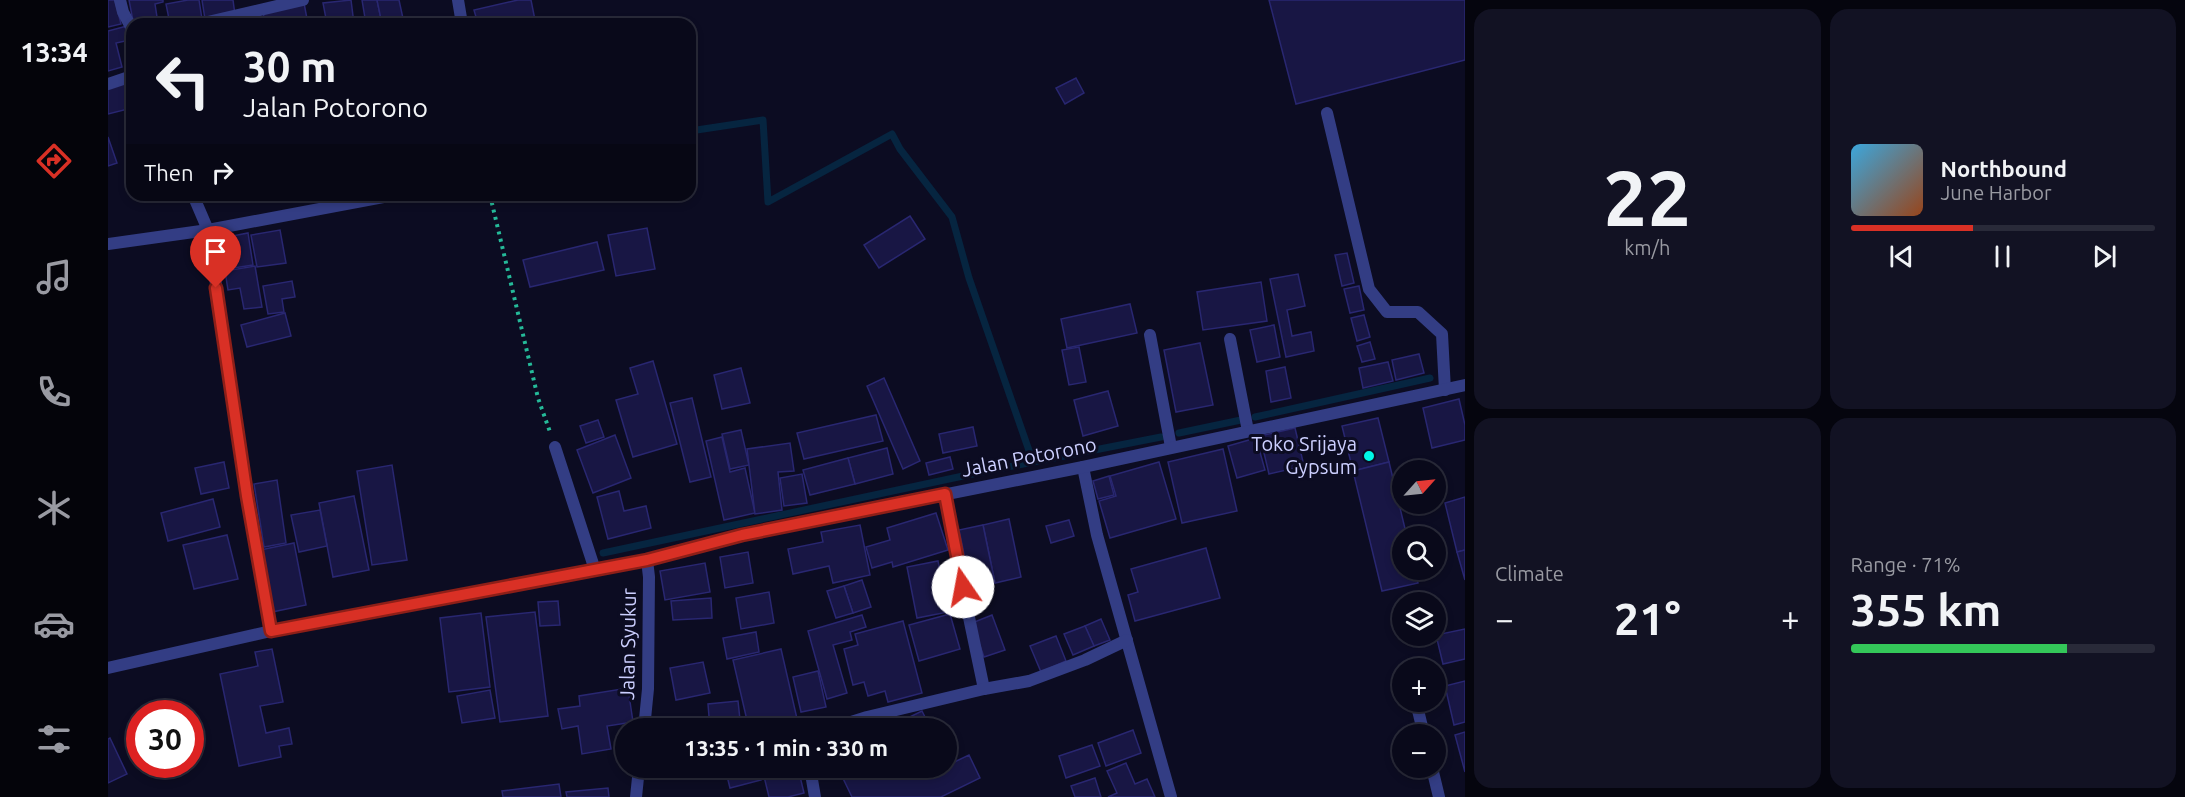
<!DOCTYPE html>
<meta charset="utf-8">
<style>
body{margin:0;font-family:Ubuntu,sans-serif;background:#121223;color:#f1f3f6;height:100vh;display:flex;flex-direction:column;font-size:22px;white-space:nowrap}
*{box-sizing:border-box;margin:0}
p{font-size:20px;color:#999aa2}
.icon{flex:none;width:33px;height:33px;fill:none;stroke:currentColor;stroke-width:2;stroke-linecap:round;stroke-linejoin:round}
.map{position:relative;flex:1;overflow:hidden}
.side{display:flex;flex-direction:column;gap:9px;padding:9px;background:#05050e;width:720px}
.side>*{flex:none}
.hud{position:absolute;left:18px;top:18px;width:570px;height:183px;border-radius:18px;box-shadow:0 3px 9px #0003,0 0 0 2px #292a39;background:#09091a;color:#f1f3f6;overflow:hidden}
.needle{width:39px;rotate:63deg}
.fabs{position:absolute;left:1284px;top:460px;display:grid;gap:12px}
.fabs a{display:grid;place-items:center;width:54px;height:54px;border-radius:50%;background:#09091a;box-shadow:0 3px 9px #0003,0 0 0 2px #292a39;font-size:30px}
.speed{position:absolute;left:18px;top:700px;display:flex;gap:12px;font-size:30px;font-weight:700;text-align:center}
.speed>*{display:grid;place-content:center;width:78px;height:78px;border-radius:50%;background:#09091a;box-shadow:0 3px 9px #0003,0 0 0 2px #292a39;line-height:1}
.speed .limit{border:9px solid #d22;background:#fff;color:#111}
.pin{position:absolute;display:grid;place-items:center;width:51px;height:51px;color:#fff;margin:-62px -26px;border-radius:50% 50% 50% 0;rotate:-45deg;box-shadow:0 0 6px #0007}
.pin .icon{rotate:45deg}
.me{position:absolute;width:66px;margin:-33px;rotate:348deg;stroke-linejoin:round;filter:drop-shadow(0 0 4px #0008)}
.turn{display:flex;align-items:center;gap:21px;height:126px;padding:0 18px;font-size:27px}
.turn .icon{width:78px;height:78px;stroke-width:2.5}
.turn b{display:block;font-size:42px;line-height:51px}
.then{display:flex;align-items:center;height:57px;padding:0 18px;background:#0003;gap:12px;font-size:22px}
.big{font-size:45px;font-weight:700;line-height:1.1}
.side .widget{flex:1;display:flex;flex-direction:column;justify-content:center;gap:9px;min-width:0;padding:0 21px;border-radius:18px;background:#121223}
.side .dial{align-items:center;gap:0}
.dial b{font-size:78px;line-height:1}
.song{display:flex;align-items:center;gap:18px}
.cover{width:72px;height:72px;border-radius:9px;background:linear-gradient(135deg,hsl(200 70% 55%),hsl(20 70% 35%))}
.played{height:6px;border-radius:3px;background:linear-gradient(90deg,#d93025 40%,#292a39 40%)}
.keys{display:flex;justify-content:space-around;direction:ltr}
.heat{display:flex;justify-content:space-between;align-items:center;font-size:33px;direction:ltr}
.charge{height:9px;border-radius:4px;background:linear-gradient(90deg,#34c759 71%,#292a39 0)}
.side .tiles{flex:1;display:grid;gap:9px;grid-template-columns:repeat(2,1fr)}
.trip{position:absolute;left:507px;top:718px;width:342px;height:60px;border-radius:30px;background:#09091a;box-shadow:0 3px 9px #0003,0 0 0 2px #292a39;font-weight:700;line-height:60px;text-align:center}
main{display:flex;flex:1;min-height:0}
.menu{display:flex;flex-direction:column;width:108px;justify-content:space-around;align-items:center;background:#04040a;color:#999aa2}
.menu .icon{width:42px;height:42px}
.menu .selected{color:#d93025}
.menu b{font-size:27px;color:#f1f3f6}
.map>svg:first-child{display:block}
</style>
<main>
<nav class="menu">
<b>13:34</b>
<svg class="icon selected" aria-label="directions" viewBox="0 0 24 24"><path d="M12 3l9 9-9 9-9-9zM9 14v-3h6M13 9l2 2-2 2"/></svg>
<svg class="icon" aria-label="music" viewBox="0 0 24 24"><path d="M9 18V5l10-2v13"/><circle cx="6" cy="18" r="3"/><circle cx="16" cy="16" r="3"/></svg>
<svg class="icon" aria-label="phone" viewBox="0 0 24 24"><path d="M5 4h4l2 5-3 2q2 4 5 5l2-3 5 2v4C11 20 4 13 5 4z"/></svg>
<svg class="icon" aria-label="climate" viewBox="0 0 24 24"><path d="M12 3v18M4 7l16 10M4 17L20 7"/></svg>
<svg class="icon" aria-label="car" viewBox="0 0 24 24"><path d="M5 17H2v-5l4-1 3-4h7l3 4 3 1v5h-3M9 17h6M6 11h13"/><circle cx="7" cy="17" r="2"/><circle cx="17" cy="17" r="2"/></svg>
<svg class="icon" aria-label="filters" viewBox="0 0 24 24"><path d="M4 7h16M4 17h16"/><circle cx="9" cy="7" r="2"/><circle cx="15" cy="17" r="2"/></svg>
</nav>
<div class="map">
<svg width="1357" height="797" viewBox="0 0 1357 797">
<rect width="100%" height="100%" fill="#0c0c22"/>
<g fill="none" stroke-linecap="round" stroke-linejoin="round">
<g stroke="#062540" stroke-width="7">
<polyline points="582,131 655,120 660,202 784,134 792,149 844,217 861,278 925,462"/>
<polyline points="1147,417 1322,378"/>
<polyline points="1071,433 1133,420"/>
<polyline points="495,553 869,473 1053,437"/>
</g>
</g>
<g fill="#181644" stroke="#292771" stroke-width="1.5">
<polygon points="0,0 7,0 13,24 0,27"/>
<polygon points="21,0 55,0 55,2 47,4 49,17 25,21"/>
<polygon points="80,0 91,0 94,19 62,24 58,4"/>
<polygon points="94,0 125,0 127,15 97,19"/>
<polygon points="243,0 246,24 219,24 215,3"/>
<polygon points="254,0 269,0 274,24 258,24"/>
<polygon points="269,0 291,0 296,23 274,24"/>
<polygon points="410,0 423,0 427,20 410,24 370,24 366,10"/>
<polygon points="1161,0 1357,0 1357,60 1188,104"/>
<polygon points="196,3 200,24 157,24 155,11"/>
<polygon points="19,26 22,40 8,43 14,67 0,71 0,31"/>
<polygon points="968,78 976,93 957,104 948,88"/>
<polygon points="24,81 24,108 0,114 0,87"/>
<polygon points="0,137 9,163 0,166"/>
<polygon points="193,195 213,195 194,200"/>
<polygon points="802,216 817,239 771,268 756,245"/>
<polygon points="539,228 547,269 508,276 500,235"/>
<polygon points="172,230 178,263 149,267 143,235"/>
<polygon points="140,233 145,265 119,269 114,238"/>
<polygon points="489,242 496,270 422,287 415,260"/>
<polygon points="1239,253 1246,283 1234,286 1227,255"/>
<polygon points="147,266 154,307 136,309 132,288 120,290 117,271"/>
<polygon points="1190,274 1197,306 1179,310 1184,336 1203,332 1206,351 1178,357 1162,279"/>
<polygon points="184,281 187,297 174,299 176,312 160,314 155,286"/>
<polygon points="1153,282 1159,321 1095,330 1089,292"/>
<polygon points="1251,286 1256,310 1242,313 1236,289"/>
<polygon points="1022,304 1029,333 959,348 953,319"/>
<polygon points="177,313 183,336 139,347 133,325"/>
<polygon points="1256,315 1262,337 1249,341 1243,318"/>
<polygon points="1166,325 1172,357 1149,362 1142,330"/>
<polygon points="1262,342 1267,359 1254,362 1249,346"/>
<polygon points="1092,343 1105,405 1068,412 1056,350"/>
<polygon points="971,347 978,382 961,385 954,350"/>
<polygon points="1311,354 1316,373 1288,380 1284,360"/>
<polygon points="545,361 569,444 525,457 508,400 530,394 522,368"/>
<polygon points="1280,362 1285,381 1255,388 1251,368"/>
<polygon points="1177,367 1183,398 1163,402 1158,371"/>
<polygon points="633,368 642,403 614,409 606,375"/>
<polygon points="776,378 812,461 795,469 759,386"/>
<polygon points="1000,391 1010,426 975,436 966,400"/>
<polygon points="584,398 603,477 582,482 562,403"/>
<polygon points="1351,399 1357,425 1357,440 1324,448 1315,408"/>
<polygon points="768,415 775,441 696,459 689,433"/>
<polygon points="1270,418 1281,462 1245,471 1234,426"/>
<polygon points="490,420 496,437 478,443 472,426"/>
<polygon points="865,427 869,446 835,453 831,434"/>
<polygon points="1187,428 1196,466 1161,474 1152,436"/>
<polygon points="633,430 641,465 622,469 614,434"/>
<polygon points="507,435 523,478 485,493 469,450"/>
<polygon points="614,437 622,472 637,468 647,513 616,520 598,441"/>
<polygon points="1148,438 1157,470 1129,478 1120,446"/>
<polygon points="682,443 686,471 670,472 674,510 647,514 639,449"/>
<polygon points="779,448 785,474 747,484 740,458"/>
<polygon points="1115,449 1129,511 1074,523 1060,462"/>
<polygon points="842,457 845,469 821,475 818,463"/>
<polygon points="740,458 747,484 702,495 695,470"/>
<polygon points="116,462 121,488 93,494 87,468"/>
<polygon points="1051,462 1068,519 1002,538 991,501 1008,496 1002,476"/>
<polygon points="1281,462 1299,537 1294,537 1294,570 1307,570 1310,583 1274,591 1245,471"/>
<polygon points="284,465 299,560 264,565 249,471"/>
<polygon points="694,474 699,503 676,506 672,478"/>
<polygon points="1001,476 1006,495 990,499 985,481"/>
<polygon points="169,480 178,543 156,547 146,484"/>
<polygon points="511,491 516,511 538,506 543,528 500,539 489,497"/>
<polygon points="246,496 261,570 225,577 211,503"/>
<polygon points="1357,497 1357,550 1349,552 1337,503"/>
<polygon points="105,499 112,527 60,541 53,513"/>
<polygon points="212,510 219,546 191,552 183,515"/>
<polygon points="828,513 840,550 785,567 784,562 764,568 758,547 782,540 779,528"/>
<polygon points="901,519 913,577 887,583 875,525"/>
<polygon points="961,520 966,536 943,543 938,526"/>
<polygon points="752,525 762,575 725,583 721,566 685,574 680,549 715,542 713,532"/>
<polygon points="875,525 887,583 863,588 851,530"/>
<polygon points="119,535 130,579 86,589 75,545"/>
<polygon points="186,543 198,605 164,612 152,550"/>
<polygon points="1098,548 1112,598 1027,621 1020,595 1030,592 1023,569"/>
<polygon points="1357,550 1357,580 1349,552"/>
<polygon points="640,552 645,583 617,588 612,557"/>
<polygon points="830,561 840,612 809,618 799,567"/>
<polygon points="597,563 602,592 557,600 552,571"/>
<polygon points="850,579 856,608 843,611 837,582"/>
<polygon points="754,580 763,607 745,613 736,586"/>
<polygon points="736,586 745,613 728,618 719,591"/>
<polygon points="661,592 666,623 633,629 628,598"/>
<polygon points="603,598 604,618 565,620 563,601"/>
<polygon points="450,601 452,625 432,626 430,602"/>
<polygon points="427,612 440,716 392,722 378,617"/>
<polygon points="373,613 382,687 341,692 332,618"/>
<polygon points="842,614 852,649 811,661 801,625"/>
<polygon points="754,615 758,627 742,632 744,640 725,645 739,693 719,699 700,631"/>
<polygon points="884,615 897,650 876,657 864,623"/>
<polygon points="993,619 1002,640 986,646 977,626"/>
<polygon points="795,621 814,693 780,702 777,691 760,696 756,682 745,685 736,649 750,645 747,634"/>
<polygon points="977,626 986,646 965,655 956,634"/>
<polygon points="1357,629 1357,659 1335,664 1328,635"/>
<polygon points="648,632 651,652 619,659 615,638"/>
<polygon points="948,636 958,661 933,672 922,646"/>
<polygon points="164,649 175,702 152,706 158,733 181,728 184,744 171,746 173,757 131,766 112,674 150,666 147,652"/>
<polygon points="673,649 690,723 664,729 641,729 625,660"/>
<polygon points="595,662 602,693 568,700 562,668"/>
<polygon points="710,671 718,707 693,712 685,677"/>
<polygon points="1357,681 1357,722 1346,725 1337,686"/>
<polygon points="520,688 525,722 499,726 503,749 474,754 470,726 454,729 450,709 472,706 471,696"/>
<polygon points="382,690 387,718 354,723 349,696"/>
<polygon points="630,701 633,729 602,729 600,704"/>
<polygon points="814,711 823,729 777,729"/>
<polygon points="576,718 577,729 559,729 558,721"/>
<polygon points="1025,730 1033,753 998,766 990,743"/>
<polygon points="1357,732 1357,772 1347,735"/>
<polygon points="2,738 19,774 0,783 0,739"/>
<polygon points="984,745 992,766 958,778 951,756"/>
<polygon points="861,755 872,778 833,797 744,797 730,768 838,768 838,762 840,765"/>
<polygon points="1018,763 1027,784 1039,779 1047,797 1000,797 1009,793 999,771"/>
<polygon points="617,768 650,768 653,780 622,788"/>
<polygon points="654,768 690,768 696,793 680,797 661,797"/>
<polygon points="987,778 993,797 967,797 963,786"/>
<polygon points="451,784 453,797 395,797 394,791"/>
<polygon points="500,788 501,797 459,797 458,792"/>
</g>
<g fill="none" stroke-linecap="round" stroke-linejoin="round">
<polyline stroke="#25ba99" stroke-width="4" stroke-dasharray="3 4.5" stroke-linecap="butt" points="382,195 430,398 442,432"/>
<g stroke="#333d84" stroke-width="12">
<polyline points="1219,113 1261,289 1279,312 1310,312 1334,334 1337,390"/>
<polyline points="1042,335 1063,447"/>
<polyline points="1122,339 1140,431"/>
<polyline points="447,447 487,570"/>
</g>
<g stroke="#333d84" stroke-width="12">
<polyline points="12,0 15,12 24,29"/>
<polyline points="350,0 354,24"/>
<polyline points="91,24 195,0"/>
<polyline points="0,84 24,76"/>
<polyline points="85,195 100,230 139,496 163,631"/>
<polyline points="0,244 100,230 286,195"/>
<polyline points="975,467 989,535 1063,797"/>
<polyline points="837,494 845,541 876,689"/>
<polyline points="1308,702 1316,735"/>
<polyline points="536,729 540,689 541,577 539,560"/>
<polyline points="721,729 759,717 876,689 921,681 977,660 1019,640"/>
<polyline points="702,768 707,797"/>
<polyline points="1324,768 1331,797"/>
<polyline points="528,797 531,768"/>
</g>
<polyline stroke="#333d84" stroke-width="12" points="0,668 163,631 539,560 634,535 975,467 1357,385"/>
</g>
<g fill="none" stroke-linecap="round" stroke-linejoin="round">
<g stroke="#8d1f18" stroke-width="15">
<polyline id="route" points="108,288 139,496 163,631 539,560 634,535 837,494 855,587"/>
</g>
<use href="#route" stroke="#d93025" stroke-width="10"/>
</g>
<circle fill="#00f7e7" stroke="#0c0c22" stroke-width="2" cx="1261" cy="456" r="6"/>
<g text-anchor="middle" stroke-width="6" stroke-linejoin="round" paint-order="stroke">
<g font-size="20" fill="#cccfff" stroke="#0c0c22" text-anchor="end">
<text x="1249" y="451">Toko Srijaya<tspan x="1249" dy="23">Gypsum</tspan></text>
</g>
<g font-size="20" fill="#cccfff" stroke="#0c0c22">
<text transform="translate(921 457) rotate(-11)" y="7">Jalan Potorono</text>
<text transform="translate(520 644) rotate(-89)" y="7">Jalan Syukur</text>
</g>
</g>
</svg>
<div class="fabs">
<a><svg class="needle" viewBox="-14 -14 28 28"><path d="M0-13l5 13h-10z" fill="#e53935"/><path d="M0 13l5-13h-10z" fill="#999aa2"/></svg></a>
<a><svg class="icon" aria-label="search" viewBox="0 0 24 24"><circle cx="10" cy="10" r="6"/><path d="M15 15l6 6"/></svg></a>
<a><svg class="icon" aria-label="layers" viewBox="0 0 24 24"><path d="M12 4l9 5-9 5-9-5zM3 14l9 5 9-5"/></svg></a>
<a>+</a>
<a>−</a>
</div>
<div class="speed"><div class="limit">30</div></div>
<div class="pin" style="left:108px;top:288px;background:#d93025"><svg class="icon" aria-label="arrive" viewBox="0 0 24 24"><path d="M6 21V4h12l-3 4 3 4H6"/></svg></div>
<svg class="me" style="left:855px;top:587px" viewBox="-20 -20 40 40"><circle r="19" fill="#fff"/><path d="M0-13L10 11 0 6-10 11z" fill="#d93025"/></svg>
<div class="trip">13:35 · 1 min · 330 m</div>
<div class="hud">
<div class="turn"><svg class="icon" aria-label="left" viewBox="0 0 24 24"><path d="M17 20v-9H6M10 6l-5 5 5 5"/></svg><div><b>30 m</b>Jalan Potorono</div></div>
<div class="then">Then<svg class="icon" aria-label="right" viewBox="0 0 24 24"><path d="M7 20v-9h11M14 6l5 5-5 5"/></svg></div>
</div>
</div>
<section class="side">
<div class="tiles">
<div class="widget dial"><b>22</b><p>km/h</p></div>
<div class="widget">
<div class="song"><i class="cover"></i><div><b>Northbound</b><p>June Harbor</p></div></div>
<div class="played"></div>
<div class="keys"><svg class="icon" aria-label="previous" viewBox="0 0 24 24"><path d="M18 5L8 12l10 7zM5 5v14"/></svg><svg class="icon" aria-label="pause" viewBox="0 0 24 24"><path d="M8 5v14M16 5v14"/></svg><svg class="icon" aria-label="next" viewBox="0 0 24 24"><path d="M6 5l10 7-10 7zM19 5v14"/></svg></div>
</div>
<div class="widget"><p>Climate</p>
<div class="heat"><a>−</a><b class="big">21°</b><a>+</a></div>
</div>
<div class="widget"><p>Range · 71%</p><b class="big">355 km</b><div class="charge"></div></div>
</div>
</section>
</main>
